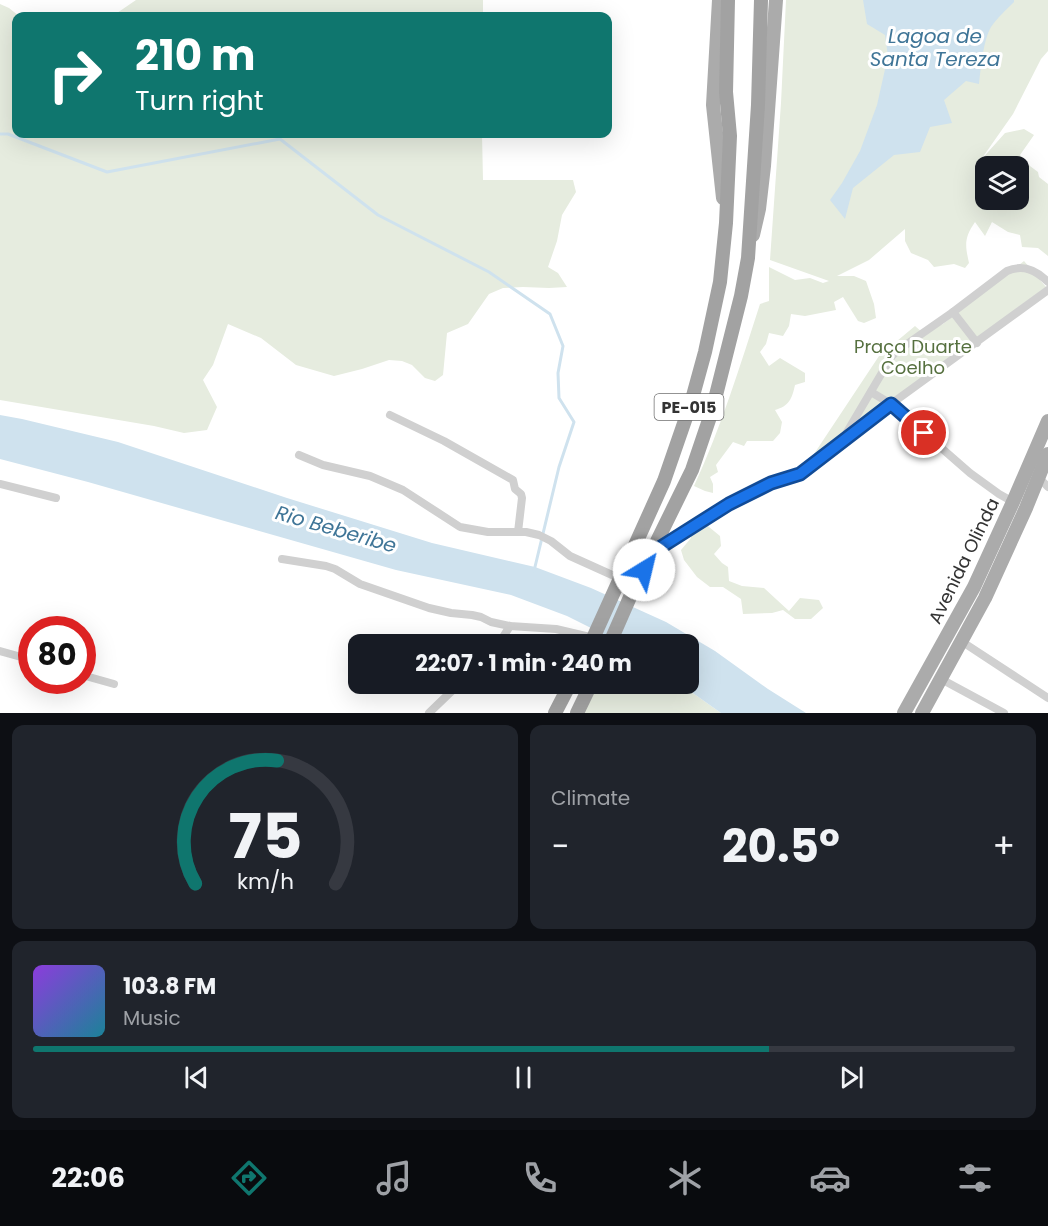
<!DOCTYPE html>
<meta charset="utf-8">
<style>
body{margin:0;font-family:Poppins,sans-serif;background:#20242c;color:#f1f3f6;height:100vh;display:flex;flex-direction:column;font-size:22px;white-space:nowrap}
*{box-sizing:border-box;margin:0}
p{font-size:20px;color:#9ea1a6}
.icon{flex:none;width:33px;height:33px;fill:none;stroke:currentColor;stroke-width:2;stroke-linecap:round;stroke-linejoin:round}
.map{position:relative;height:713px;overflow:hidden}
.details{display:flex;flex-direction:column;gap:12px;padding:12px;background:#0d0f14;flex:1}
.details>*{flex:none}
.hud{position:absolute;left:12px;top:12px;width:600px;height:126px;border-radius:12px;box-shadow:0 6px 24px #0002;background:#0f766e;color:#fff;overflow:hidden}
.buttons{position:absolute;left:975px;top:156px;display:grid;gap:12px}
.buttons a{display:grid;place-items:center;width:54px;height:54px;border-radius:12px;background:#171b24;box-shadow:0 6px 24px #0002;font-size:30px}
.speed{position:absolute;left:18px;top:616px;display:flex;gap:12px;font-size:30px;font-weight:700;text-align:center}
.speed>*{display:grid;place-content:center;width:78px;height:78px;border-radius:50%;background:#171b24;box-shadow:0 6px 24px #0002;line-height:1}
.speed .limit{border:9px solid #d22;background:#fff;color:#111}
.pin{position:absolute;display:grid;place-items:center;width:51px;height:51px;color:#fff;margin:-26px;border:3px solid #fff;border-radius:50%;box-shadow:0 2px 6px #0007}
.me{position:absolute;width:66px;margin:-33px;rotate:36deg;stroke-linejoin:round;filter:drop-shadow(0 0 4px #0008)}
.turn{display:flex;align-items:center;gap:21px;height:126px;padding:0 24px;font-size:27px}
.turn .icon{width:78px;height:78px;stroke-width:2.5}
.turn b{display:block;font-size:42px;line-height:51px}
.big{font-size:45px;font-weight:700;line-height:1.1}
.details .card{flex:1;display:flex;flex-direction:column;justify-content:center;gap:9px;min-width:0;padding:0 21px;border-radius:12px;background:#20242c}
.details .dial{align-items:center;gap:0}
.dial svg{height:156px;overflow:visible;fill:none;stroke:#363941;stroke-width:7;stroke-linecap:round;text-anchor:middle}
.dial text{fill:#f1f3f6;stroke:none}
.song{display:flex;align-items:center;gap:18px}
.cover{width:72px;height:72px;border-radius:9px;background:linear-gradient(135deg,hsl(270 70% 55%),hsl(190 70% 35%))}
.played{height:6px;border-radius:3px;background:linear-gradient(90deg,#0f766e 75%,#363941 75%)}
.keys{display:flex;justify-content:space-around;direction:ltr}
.heat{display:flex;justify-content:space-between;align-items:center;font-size:33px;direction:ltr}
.details .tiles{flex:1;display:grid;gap:12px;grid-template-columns:1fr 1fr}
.card:last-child{grid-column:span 2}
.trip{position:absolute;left:348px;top:634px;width:351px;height:60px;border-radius:12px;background:#171b24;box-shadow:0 6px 24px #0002;font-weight:700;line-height:60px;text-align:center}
.tab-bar{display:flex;height:96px;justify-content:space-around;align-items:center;background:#090b0e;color:#9ea1a6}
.tab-bar .icon{width:42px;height:42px}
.tab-bar .current{color:#0f766e}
.tab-bar b{font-size:27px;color:#f1f3f6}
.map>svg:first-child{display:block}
</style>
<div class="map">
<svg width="1048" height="713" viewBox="0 0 1048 713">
<rect width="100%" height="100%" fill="#fff"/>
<g fill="#e6ecdf" fill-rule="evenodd">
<polygon points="136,0 483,0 483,16 116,16 117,13"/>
<path d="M 786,0 L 1048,0 L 1048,51 L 1041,59 L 1013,114 L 980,161 L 1005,133 L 1024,129 L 1034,135 L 1020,155 L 1030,166 L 1038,172 L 1039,177 L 1048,184 L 1048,256 L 1038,248 L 1022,247 L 1020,235 L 1008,232 L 992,222 L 985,236 L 975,222 C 964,238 965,245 969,263 L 965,268 L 954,264 L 934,267 L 928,260 L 911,253 L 905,241 L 905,229 L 869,260 L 837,276 L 854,276 L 866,281 L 874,304 L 876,318 L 864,323 L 858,321 L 843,297 L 834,302 L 836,310 L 805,316 L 791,314 L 789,326 L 783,336 L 769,333 L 766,344 L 760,352 L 769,366 L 780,358 L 805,373 L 805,382 L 795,385 C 792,399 789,406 775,410 L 782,422 L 780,433 L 773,441 L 747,441 L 744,446 L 733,442 L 716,465 L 718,472 L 710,477 L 713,484 L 713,493 L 705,491 L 694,486 C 721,428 740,366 760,304 L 769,301 L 769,267 L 795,280 L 810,278 L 823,283 L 829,281 L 770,260 L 781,103 ZM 986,166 L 1018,166 L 1018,200 L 986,200 Z"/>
<polygon points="0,4 9,8 19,16 16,16 16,134 482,134 483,180 573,180 576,192 562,215 557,241 548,267 558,273 567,287 549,288 523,287 503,288 489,294 468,324 447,333 443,375 435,381 425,378 412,365 402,361 389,360 362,369 334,376 296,365 261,338 228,324 213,365 203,380 217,407 207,430 184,433 154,426 0,400"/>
<polygon points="1024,261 1046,287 883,407 812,457 879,356 915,326 923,333 943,324"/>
<polygon points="703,522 720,536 721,546 714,554 722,563 728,567 729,581 742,586 764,588 789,611 800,598 819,600 823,608 811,619 795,619 783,610 772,613 743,614 741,599 723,587 710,587 697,577 684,560 681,550 691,538 689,532"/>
<polygon points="594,684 680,684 721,713 581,713"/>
</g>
<g fill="#cfe2ee">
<path d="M 863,0 L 1014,0 L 1014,2 C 1006,10 997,18 991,27 C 983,41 981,68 979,84 L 966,81 L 944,100 L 952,123 L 930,127 L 920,152 L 894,155 L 853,188 L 845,219 L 830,200 L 842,183 L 860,151 L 877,105 L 888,56 L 885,35 L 867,24 Z"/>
<polygon points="0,415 22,419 118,442 287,498 432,543 535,567 591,588 666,622 715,651 768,689 806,713 721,713 680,684 688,684 688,645 625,645 567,616 511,595 396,570 88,482 0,459"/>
</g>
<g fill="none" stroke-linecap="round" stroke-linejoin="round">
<polyline stroke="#cfe2ee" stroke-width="3" points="0,134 8,134 107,172 280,139 378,215 489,272 550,314 563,346 558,373 559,398 574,422 559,467 534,571"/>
<g stroke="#d0d0d0" stroke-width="8">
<polyline points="953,312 977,343"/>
<polyline points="871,392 891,404 970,473 999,494 1015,503"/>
<polyline points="390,415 444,441 513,480 515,489 521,494 522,498 518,532"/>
<path d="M 844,437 L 886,366 L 892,356 L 897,351 L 953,312 L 1007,271 C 1023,264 1036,270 1048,282"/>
<polyline points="299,455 323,465 370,476 403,490 460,527 488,532 526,532 539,535 551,541 570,556 621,579"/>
<polyline points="1038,477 1048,487"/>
<polyline points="0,484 56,498"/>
<polyline points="655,551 729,504 771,483 794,476 805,470 891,404 1048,290"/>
<polyline points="282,559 326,566 335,569 360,584 429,608 451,613 472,615 481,617 491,622 510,626 556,629 594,638"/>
<polyline points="961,641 1048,698"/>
<polyline points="498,645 510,626"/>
<polyline points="0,651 32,660"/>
<polyline points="82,675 114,684"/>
<polyline points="941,679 1004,713"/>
<polyline points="429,713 459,684"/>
</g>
<g stroke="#ababab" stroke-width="14">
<polyline points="719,0 713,105 723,198"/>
<polyline points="753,235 759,209 764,166 776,0"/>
<polyline points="904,713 974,587 1013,502 1048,421"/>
<polyline points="922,713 985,598 1026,508 1048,454"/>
</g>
<g stroke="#a2a2a2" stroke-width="14">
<polyline points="590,645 664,481 691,403 705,352 720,282 726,223 730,136 726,92 728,0"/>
<polyline points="609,645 634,588 692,470 712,411 741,296 748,258 758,105 761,0"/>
<polyline points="555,713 570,684"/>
<polyline points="577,713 591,684"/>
</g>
</g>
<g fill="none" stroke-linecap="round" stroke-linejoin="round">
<g stroke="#114b97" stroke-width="15">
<polyline id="route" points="644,570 653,552 729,504 771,483 800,474 891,404 924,433"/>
</g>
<use href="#route" stroke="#1a73e8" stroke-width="10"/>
</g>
<g text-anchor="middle" stroke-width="6" stroke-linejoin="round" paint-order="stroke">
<rect fill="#fff" stroke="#707070" stroke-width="1.5" x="654.5" y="394" width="69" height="26" rx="4.5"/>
<g font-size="16" font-weight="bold" fill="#333">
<text x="689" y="413">PE-015</text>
</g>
<g font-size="18" fill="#56703f" stroke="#fff">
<text x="913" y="353">Praça Duarte<tspan x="913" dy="21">Coelho</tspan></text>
</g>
<g font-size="18" fill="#333" stroke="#fff">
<text transform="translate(964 561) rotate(-64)" y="6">Avenida Olinda</text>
</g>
<g font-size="20" font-style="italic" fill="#3f7597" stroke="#fff">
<text x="935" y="43">Lagoa de<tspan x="935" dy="23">Santa Tereza</tspan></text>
<text transform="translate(336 529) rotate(16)" y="7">Rio Beberibe</text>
</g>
</g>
</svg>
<div class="buttons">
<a><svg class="icon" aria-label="layers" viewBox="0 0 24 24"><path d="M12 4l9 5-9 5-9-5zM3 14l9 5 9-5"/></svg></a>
</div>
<div class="speed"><div class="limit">80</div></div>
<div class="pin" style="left:924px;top:433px;background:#d93025"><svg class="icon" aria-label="arrive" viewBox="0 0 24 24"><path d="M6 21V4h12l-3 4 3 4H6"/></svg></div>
<svg class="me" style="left:644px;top:570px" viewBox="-20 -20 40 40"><circle r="19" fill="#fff"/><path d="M0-13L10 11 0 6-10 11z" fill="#1a73e8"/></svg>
<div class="trip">22:07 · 1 min · 240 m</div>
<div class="hud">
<div class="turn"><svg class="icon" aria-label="right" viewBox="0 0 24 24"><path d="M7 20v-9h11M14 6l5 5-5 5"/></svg><div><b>210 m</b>Turn right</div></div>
</div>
</div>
<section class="details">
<div class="tiles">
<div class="card dial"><svg viewBox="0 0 100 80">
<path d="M14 69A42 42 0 1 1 86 69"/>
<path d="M14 69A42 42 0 0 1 56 6" stroke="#0f766e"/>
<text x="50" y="56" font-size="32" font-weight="700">75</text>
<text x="50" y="72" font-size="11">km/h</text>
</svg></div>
<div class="card"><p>Climate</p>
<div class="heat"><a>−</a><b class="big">20.5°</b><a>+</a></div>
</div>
<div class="card">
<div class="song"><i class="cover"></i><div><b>103.8 FM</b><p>Music</p></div></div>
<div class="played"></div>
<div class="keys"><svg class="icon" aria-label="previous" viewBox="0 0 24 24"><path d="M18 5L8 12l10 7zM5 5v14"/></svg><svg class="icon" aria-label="pause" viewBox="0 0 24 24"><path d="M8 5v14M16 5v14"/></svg><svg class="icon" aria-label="next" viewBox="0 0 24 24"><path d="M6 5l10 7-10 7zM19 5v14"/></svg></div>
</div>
</div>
</section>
<nav class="tab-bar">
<b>22:06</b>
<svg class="icon current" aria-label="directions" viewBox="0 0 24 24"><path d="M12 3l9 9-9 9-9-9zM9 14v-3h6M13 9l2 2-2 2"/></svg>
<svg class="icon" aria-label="music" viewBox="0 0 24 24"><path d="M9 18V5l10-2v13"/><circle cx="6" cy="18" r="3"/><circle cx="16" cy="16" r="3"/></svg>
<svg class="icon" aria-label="phone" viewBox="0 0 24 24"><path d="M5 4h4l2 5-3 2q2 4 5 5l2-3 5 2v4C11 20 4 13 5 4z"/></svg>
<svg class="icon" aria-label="climate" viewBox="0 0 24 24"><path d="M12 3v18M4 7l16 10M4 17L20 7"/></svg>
<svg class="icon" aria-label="car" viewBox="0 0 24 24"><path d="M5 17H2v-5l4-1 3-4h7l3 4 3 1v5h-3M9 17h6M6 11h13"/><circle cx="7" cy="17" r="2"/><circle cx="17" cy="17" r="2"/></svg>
<svg class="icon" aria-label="filters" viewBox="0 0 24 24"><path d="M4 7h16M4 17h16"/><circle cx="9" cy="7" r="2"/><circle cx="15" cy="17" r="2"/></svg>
</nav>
